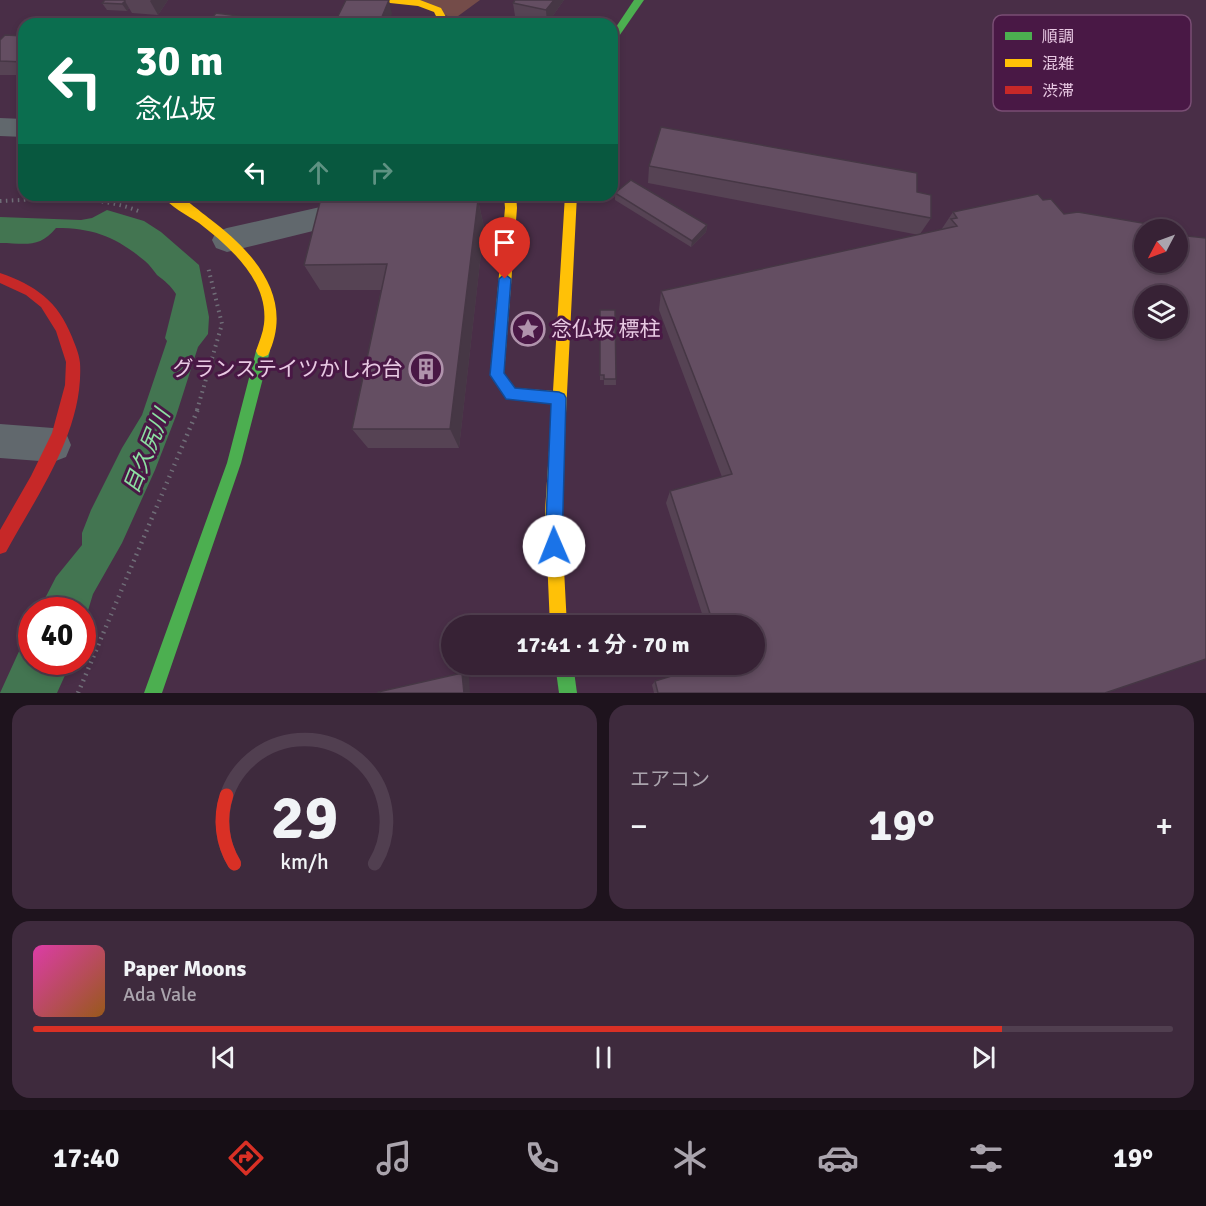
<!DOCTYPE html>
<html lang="ja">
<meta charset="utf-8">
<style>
body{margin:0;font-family:Signika,"Noto Sans JP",sans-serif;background:#3e2a3d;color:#f1f3f6;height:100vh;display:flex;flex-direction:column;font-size:22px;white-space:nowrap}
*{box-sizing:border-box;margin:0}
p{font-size:20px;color:#aaa4ad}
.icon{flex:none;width:33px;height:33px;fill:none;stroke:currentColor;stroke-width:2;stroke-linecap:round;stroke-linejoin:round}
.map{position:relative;height:693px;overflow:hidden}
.panel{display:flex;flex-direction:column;gap:12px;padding:12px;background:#1e131d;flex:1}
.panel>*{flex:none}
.guide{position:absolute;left:18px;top:18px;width:600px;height:183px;border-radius:18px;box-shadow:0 3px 9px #0003,0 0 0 2px #513f50;background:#0b6e4f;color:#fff;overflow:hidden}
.needle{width:39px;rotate:229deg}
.tools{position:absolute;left:1134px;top:219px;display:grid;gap:12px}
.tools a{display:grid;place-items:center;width:54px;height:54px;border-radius:50%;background:#372235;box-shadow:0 3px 9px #0003,0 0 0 2px #513f50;font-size:30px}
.speed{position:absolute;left:18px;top:597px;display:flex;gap:12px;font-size:30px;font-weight:700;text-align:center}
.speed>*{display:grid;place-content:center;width:78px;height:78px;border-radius:50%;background:#372235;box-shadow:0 3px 9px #0003,0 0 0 2px #513f50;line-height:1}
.speed .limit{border:9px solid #d22;background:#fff;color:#111}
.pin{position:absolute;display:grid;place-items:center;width:51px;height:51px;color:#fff;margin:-62px -26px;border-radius:50% 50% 50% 0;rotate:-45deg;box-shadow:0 0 6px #0007}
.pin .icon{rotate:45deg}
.me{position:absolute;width:66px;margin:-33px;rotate:359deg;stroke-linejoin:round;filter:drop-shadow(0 0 4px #0008)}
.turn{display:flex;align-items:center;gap:21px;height:126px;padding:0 18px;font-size:27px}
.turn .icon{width:78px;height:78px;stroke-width:2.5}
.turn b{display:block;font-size:42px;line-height:51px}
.lanes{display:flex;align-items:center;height:57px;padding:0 18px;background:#0003;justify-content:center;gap:30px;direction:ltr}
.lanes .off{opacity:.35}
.big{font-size:45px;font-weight:700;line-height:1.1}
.panel .card{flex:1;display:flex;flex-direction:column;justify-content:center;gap:9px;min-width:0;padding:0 21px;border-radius:18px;background:#3e2a3d}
.panel .dial{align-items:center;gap:0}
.dial svg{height:156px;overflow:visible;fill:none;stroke:#513f50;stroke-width:7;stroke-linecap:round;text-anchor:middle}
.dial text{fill:#f1f3f6;stroke:none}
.song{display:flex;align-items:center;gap:18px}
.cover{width:72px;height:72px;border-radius:9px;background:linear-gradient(135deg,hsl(320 70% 55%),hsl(30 70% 35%))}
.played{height:6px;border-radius:3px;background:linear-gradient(90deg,#d93025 85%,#513f50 85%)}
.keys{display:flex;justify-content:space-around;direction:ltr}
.heat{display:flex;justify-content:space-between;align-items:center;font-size:33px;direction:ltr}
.panel .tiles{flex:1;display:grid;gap:12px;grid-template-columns:1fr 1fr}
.card:last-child{grid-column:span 2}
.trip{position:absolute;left:441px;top:615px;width:324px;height:60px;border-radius:30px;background:#372235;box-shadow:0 3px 9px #0003,0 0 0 2px #513f50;font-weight:700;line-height:60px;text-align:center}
.menu{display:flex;height:96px;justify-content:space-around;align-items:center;background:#160e15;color:#aaa4ad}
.menu .icon{width:42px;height:42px}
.menu .on{color:#d93025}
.menu b{font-size:27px;color:#f1f3f6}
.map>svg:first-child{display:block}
</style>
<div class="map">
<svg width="1206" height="693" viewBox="0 0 1206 693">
<rect width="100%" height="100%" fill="#492e47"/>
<polygon fill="#744c49" points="399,0 480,0 454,19 426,6"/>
<g fill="#437551">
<path d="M 107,210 L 144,221 L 161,232 L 199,265 L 209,317 L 208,334 L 198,347 L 176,416 L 155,470 L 122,543 L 93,594 L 83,627 L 82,610 L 39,610 L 56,577 L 82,545 L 82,533 L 91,510 L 122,448 L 142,415 L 167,341 L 165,338 L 176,294 C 170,285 165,281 157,275 C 153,270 150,265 145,261 C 116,237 94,228 56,228 C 39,249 25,243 0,243 L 0,217 L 81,220 L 92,218 Z"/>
<polygon points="31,625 32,662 71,662 57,693 0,693"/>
</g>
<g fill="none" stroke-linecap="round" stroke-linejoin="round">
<g stroke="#6f6d77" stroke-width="4" stroke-dasharray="1.5 4.5" stroke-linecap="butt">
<polyline points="430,195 460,201"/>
<path d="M 0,201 C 46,199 98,194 141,212"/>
<polyline points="391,202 419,195"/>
<polyline points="197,410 222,324 208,267"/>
</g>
<polyline stroke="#6f6d77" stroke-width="4.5" stroke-dasharray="1.5 5" stroke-linecap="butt" points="78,693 198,409"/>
<g fill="#61686d" fill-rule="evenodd">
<polygon points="0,118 24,119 24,137 0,136"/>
<polygon points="360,198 370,201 374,209 370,217 227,252 216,248 212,240 216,232 227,228"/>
<polygon points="0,424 53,428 66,433 71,445 66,457 53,462 0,458"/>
</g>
<g fill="#4caf50" fill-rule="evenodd">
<polygon points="634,0 644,0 615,42 612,43 612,33"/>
<polygon points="263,345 268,347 270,351 241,463 162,693 144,693 227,463 256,351 258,347"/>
<polygon points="555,664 573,664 577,693 559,693"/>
</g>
<g fill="#ffc107" fill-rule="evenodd">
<polygon points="385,0 420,0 441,8 450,24 440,24 434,12 418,6 390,3"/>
<path d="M 162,195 C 166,195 172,194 176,195 C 185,198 202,213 210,219 C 254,252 295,298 268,355 L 263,357 L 258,355 L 256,351 C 259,342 263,333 264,324 C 269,281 230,247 199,223 C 187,215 170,207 162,195 Z"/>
<polygon points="504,195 516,195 517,208 504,374 515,388 553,391 565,195 577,195 561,512 567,626 550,626 545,512 552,404 506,398 490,375 505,208"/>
</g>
<path fill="#c62828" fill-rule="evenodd" d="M 0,273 C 35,285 58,301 72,337 C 75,345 79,353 80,363 C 84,431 37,495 6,552 L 0,554 L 0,530 L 31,476 L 52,433 L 65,385 L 66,362 L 56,331 L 41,307 L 26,295 L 0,283 Z"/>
</g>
<g fill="#564354">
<polygon points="105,0 168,0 158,15 132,13 129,8 127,11 107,10 102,3"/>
<polygon points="564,0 547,24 515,16 513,3"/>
<polygon points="24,36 24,75 0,75 0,40"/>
<polygon points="649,166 917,192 931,218 920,234 941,230 953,212 1038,194 1105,693 654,693 652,685 655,681 754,664 754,626 706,626 666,503 670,491 722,477 659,310 661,291 919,235 648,183"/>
<polygon points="615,193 707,225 706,232 691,247 615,200"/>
<polygon points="478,200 484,227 459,448 368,448 352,429 381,290 320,290 304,265"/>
<polygon points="600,310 615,310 616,385 604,385 604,380 600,380"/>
</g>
<g fill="#463745">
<polygon points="151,0 168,0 158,15 150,1"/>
<polygon points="389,0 392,14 388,24 379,24"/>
<polygon points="554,0 564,0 547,24 546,10"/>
<polygon points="125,1 129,8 127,11 122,4"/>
<polygon points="246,17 250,24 240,24"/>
<polygon points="478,200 484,227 459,448 450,429"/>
<polygon points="707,225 706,232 691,247 692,241"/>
<polygon points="462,673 469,676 470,693 464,693"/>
</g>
<g fill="#644e62" stroke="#463745" stroke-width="1.5" fill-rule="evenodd">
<polygon points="105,0 124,0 125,1 122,4 102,3"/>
<polygon points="346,0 389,0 379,24 334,24"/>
<polygon points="515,0 554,0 546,10 513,3"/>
<polygon points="216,13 246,17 240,24 207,24"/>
<polygon points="5,35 24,36 24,62 0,61 0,40"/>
<polygon points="661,127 917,173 917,192 931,195 931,218 649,166"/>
<polygon points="631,180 707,225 692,241 615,193"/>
<path d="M 1038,194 L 1043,200 L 1051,199 L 1064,214 L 1078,212 L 1154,225 L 1158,230 L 1144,230 L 1144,262 L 1178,262 L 1178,235 L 1206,238 L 1206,659 L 1105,693 L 658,693 L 655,681 L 711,664 L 754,664 L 754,626 L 714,626 L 670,491 L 732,474 L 661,291 L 957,226 L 951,219 L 957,218 L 953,212 ZM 1144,296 L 1178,296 L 1178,328 L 1144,328 Z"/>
<polygon points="478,200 450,429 352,429 387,264 304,265 320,202"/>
<polygon points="600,310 615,310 616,379 604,379 604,375 600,375"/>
<polygon points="462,673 464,693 378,693 378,692"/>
</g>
<polygon fill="#1a73e8" stroke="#114b97" stroke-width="1.5" points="505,274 511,279 504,373 515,388 559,392 564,394 566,398 562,546 559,552 554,554 548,552 545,546 551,404 506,399 490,375 499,279"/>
<defs>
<g id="sight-ring" transform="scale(1.725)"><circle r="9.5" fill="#491845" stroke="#b093ac" stroke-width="1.5"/><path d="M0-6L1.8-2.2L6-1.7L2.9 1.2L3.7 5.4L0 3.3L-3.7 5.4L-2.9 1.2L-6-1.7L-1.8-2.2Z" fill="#b093ac"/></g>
<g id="building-ring" transform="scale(1.725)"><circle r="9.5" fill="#491845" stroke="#b093ac" stroke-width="1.5"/><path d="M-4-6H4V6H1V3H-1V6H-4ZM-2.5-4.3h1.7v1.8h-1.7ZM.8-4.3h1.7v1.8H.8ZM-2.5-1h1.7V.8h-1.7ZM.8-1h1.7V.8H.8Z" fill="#b093ac"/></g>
</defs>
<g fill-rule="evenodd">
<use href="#sight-ring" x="528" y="329"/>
<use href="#building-ring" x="426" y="369"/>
</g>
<g text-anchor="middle" stroke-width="6" stroke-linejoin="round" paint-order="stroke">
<g font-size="21" fill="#e8c9e3" stroke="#491845" text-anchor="start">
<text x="551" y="336">念仏坂 標柱</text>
<text x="403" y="376" text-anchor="end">グランステイツかしわ台</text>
</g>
<g font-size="22" font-style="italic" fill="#8de1a2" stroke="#491845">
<text transform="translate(146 451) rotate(-68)" y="8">目久尻川</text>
</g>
</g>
<rect x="993" y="15" width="198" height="96" rx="9" fill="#491845" stroke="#794d74" stroke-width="1.5"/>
<rect x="1005" y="32" width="27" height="8" fill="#4caf50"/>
<rect x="1005" y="59" width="27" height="8" fill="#ffc107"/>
<rect x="1005" y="86" width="27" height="8" fill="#c62828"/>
<g font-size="16" fill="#e8c9e3">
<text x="1042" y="42">順調</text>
<text x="1042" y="69">混雑</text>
<text x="1042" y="96">渋滞</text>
</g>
</svg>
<div class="tools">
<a><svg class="needle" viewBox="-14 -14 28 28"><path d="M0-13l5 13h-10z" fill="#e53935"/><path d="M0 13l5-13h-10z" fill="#aaa4ad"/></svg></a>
<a><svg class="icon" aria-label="layers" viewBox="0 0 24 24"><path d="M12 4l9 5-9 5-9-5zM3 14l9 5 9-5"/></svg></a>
</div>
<div class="speed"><div class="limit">40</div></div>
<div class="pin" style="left:505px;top:279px;background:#d93025"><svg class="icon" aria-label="arrive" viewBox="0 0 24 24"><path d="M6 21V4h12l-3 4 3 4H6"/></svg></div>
<svg class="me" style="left:554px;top:546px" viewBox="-20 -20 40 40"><circle r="19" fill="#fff"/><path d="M0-13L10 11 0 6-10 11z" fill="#1a73e8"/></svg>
<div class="trip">17:41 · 1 分 · 70 m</div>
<div class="guide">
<div class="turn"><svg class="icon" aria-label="left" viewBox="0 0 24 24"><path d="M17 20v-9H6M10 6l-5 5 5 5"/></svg><div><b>30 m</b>念仏坂</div></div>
<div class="lanes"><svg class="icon" aria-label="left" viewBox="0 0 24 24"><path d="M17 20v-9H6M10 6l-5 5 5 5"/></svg><svg class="icon off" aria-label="ahead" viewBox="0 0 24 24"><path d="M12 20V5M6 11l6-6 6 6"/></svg><svg class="icon off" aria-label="right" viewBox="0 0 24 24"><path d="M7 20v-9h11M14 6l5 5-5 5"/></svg></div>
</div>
</div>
<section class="panel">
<div class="tiles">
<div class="card dial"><svg viewBox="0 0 100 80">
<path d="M14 69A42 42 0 1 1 86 69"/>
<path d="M14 69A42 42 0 0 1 10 34" stroke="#d93025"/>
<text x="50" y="56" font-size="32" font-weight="700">29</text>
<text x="50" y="72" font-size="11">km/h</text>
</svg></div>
<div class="card"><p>エアコン</p>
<div class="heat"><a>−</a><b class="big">19°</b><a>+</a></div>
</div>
<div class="card">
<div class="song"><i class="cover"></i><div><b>Paper Moons</b><p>Ada Vale</p></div></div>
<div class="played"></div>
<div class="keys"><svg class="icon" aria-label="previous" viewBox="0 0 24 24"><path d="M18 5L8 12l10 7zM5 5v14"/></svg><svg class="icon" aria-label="pause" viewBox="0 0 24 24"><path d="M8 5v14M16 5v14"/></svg><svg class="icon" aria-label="next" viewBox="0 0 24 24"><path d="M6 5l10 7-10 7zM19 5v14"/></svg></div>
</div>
</div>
</section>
<nav class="menu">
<b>17:40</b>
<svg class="icon on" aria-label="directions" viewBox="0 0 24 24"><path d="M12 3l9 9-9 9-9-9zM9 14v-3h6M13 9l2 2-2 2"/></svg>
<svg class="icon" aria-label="music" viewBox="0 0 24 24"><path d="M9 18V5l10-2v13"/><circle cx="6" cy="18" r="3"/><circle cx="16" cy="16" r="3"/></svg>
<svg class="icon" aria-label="phone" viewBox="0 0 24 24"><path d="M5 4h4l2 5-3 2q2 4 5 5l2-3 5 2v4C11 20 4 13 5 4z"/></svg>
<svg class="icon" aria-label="climate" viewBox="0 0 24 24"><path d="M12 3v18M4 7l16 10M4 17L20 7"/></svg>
<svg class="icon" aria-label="car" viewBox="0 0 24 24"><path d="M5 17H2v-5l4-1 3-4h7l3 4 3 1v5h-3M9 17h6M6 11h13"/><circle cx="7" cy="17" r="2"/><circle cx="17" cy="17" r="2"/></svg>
<svg class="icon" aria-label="filters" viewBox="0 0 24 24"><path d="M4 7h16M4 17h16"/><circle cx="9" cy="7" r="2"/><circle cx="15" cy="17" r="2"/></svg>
<b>19°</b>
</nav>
